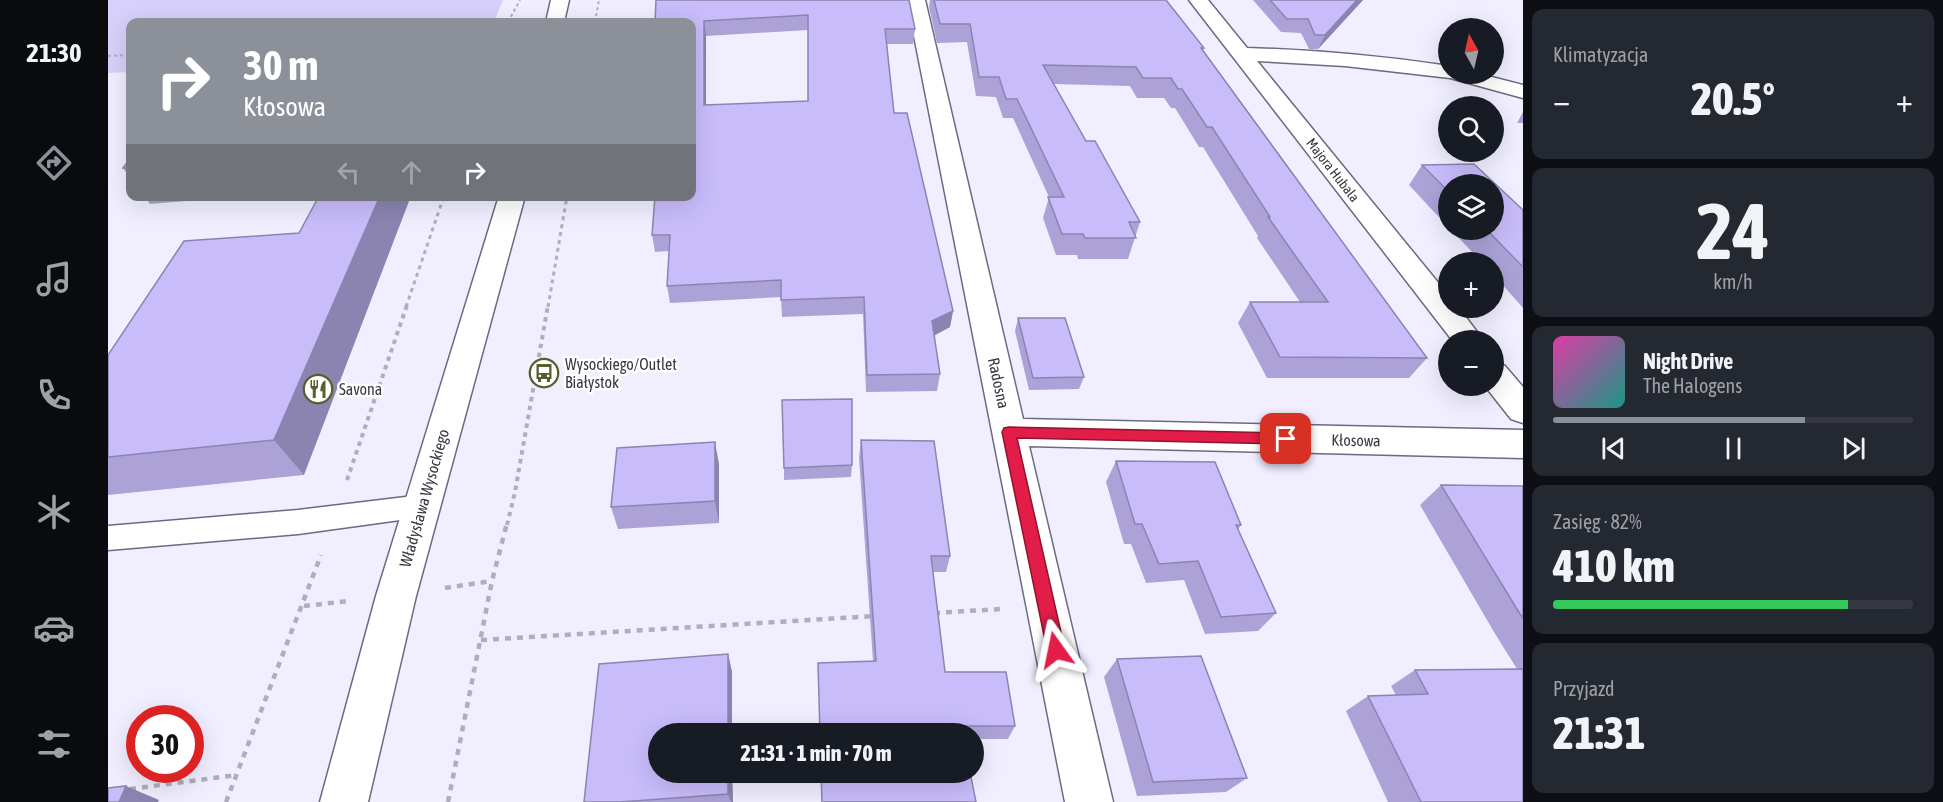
<!DOCTYPE html>
<html lang="pl">
<meta charset="utf-8">
<style>
body{margin:0;font-family:"Asap Condensed",sans-serif;background:#242831;color:#f1f3f6;height:100vh;display:flex;flex-direction:column;font-size:22px;white-space:nowrap}
*{box-sizing:border-box;margin:0}
p{font-size:20px;color:#9ea1a6}
.icon{flex:none;width:33px;height:33px;fill:none;stroke:currentColor;stroke-width:2;stroke-linecap:round;stroke-linejoin:round}
.map{position:relative;flex:1;overflow:hidden}
.panel{display:flex;flex-direction:column;gap:9px;padding:9px;background:#0d0f14;width:420px}
.panel>*{flex:none}
.hud{position:absolute;left:18px;top:18px;width:570px;height:183px;border-radius:12px;box-shadow:0 6px 24px #0002;background:#8c9099;color:#fff;overflow:hidden}
.needle{width:39px;rotate:352deg}
.controls{position:absolute;left:1330px;top:18px;display:grid;gap:12px}
.controls a{display:grid;place-items:center;width:66px;height:66px;border-radius:50%;background:#171b24;box-shadow:0 6px 24px #0002;font-size:30px}
.speed{position:absolute;left:18px;top:705px;display:flex;gap:12px;font-size:30px;font-weight:700;text-align:center}
.speed>*{display:grid;place-content:center;width:78px;height:78px;border-radius:50%;background:#171b24;box-shadow:0 6px 24px #0002;line-height:1}
.speed .limit{border:9px solid #d22;background:#fff;color:#111}
.pin{position:absolute;display:grid;place-items:center;width:51px;height:51px;color:#fff;margin:-26px;border-radius:12px;box-shadow:0 3px 9px #0006}
.me{position:absolute;width:66px;margin:-33px;rotate:348deg;stroke-linejoin:round;filter:drop-shadow(0 0 4px #0008)}
.turn{display:flex;align-items:center;gap:21px;height:126px;padding:0 18px;font-size:27px}
.turn .icon{width:78px;height:78px;stroke-width:2.5}
.turn b{display:block;font-size:42px;line-height:51px}
.lanes{display:flex;align-items:center;height:57px;padding:0 18px;background:#0003;justify-content:center;gap:30px;direction:ltr}
.lanes .off{opacity:.35}
.big{font-size:45px;font-weight:800;line-height:1.1}
.panel .widget{flex:1;display:flex;flex-direction:column;justify-content:center;gap:9px;min-width:0;padding:0 21px;border-radius:12px;background:#242831}
.panel .dial{align-items:center;gap:0}
.dial b{font-size:78px;line-height:1}
.song{display:flex;align-items:center;gap:18px}
.cover{width:72px;height:72px;border-radius:9px;background:linear-gradient(135deg,hsl(320 70% 55%),hsl(170 70% 35%))}
.played{height:6px;border-radius:3px;background:linear-gradient(90deg,#8c9099 70%,#363941 70%)}
.keys{display:flex;justify-content:space-around;direction:ltr}
.heat{display:flex;justify-content:space-between;align-items:center;font-size:33px;direction:ltr}
.charge{height:9px;border-radius:4px;background:linear-gradient(90deg,#34c759 82%,#363941 0)}
.trip{position:absolute;left:540px;top:723px;width:336px;height:60px;border-radius:30px;background:#171b24;box-shadow:0 6px 24px #0002;font-weight:800;line-height:60px;text-align:center}
main{display:flex;flex:1;min-height:0}
.tabs{display:flex;flex-direction:column;width:108px;justify-content:space-around;align-items:center;background:#090b0e;color:#9ea1a6}
.tabs .icon{width:42px;height:42px}
.tabs .on{color:#8c9099}
.tabs b{font-size:27px;color:#f1f3f6}
.map>svg:first-child{display:block}
</style>
<main>
<nav class="tabs">
<b>21:30</b>
<svg class="icon on" aria-label="directions" viewBox="0 0 24 24"><path d="M12 3l9 9-9 9-9-9zM9 14v-3h6M13 9l2 2-2 2"/></svg>
<svg class="icon" aria-label="music" viewBox="0 0 24 24"><path d="M9 18V5l10-2v13"/><circle cx="6" cy="18" r="3"/><circle cx="16" cy="16" r="3"/></svg>
<svg class="icon" aria-label="phone" viewBox="0 0 24 24"><path d="M5 4h4l2 5-3 2q2 4 5 5l2-3 5 2v4C11 20 4 13 5 4z"/></svg>
<svg class="icon" aria-label="climate" viewBox="0 0 24 24"><path d="M12 3v18M4 7l16 10M4 17L20 7"/></svg>
<svg class="icon" aria-label="car" viewBox="0 0 24 24"><path d="M5 17H2v-5l4-1 3-4h7l3 4 3 1v5h-3M9 17h6M6 11h13"/><circle cx="7" cy="17" r="2"/><circle cx="17" cy="17" r="2"/></svg>
<svg class="icon" aria-label="filters" viewBox="0 0 24 24"><path d="M4 7h16M4 17h16"/><circle cx="9" cy="7" r="2"/><circle cx="15" cy="17" r="2"/></svg>
</nav>
<div class="map">
<svg width="1415" height="802" viewBox="0 0 1415 802">
<rect width="100%" height="100%" fill="#f1efff"/>
<polygon fill="#d7d0fa" points="0,0 395,0 386,22 22,22 22,72 0,73"/>
<g fill="none" stroke-linecap="round" stroke-linejoin="round">
<g stroke="#6d6980" stroke-width="3">
<polygon id="service" points="314,495 323,498 327,506 323,514 314,517 190,534 0,550 0,526 190,510"/>
</g>
<g stroke="#6d6980" stroke-width="3">
<g id="minor">
<polygon points="799,0 817,0 915,419 1415,430 1415,458 921,446 1005,802 957,802"/>
<path d="M 1081,0 L 1100,0 L 1139,48 C 1207,50 1274,56 1341,66 L 1341,74 L 1372,74 L 1415,85 L 1415,98 L 1342,78 L 1237,66 L 1149,61 L 1341,296 L 1341,308 L 1351,308 L 1375,340 L 1344,340 Z"/>
<polygon points="1386,362 1397,366 1415,387 1415,423 1403,419 1377,386 1386,386"/>
</g>
</g>
<g stroke="#6d6980" stroke-width="3">
<g id="tertiary">
<polygon points="443,0 461,0 456,22 438,22"/>
<polygon points="391,196 417,196 308,596 260,802 212,802 268,596"/>
</g>
</g>
<g stroke="#b0aebc" stroke-width="2" stroke-dasharray="3 3" stroke-linecap="butt">
<polyline points="400,22 412,0"/>
<polyline points="487,22 491,0"/>
<polyline points="0,56 22,55"/>
</g>
<g stroke="#b0aebc" stroke-width="3" stroke-dasharray="4 4" stroke-linecap="butt">
<polyline points="298,307 336,196"/>
<polyline points="440,307 459,196"/>
</g>
<g stroke="#b0aebc" stroke-width="4" stroke-dasharray="4.5 4.5" stroke-linecap="butt">
<polyline points="239,480 299,305"/>
<polyline points="399,525 407,492 440,305"/>
</g>
<g stroke="#b0aebc" stroke-width="4.5" stroke-dasharray="6 6" stroke-linecap="butt">
<polyline points="337,588 384,581"/>
<polyline points="196,606 240,601"/>
<polyline points="826,613 893,609"/>
<polyline points="373,640 767,616"/>
<polyline points="22,789 129,775"/>
<polyline points="118,802 213,555"/>
<polyline points="340,802 384,581 399,523"/>
</g>
<use href="#service" fill="#fff" fill-rule="evenodd"/>
<use href="#minor" fill="#fff" fill-rule="evenodd"/>
<use href="#tertiary" fill="#fff" fill-rule="evenodd"/>
</g>
<g fill="#aca2d8" fill-rule="evenodd">
<path d="M 801,0 L 807,29 L 805,44 L 779,44 L 786,113 L 845,311 L 842,327 L 826,335 L 832,374 L 829,391 L 758,392 L 755,314 L 674,317 L 673,297 L 562,303 L 559,286 L 561,251 L 547,252 L 544,235 L 584,22 ZM 700,30 L 700,101 L 598,105 L 598,36 Z"/>
<polygon points="822,0 1058,0 1096,48 1095,50 1319,358 1301,378 1159,378 1130,323 1142,302 1192,302 1149,238 1150,236 1095,147 1091,147 1067,108 1063,108 1056,98 1029,98 1022,86 946,84 978,141 1032,222 1020,259 970,259 969,255 948,255 935,218 941,197 905,118 895,118 888,97 868,96 859,42 829,43 821,7"/>
<polygon points="1145,0 1255,0 1210,49 1201,49 1193,33 1173,32"/>
<polygon points="1415,112 1415,123 1409,123"/>
<polygon points="22,159 22,178 15,168"/>
<polygon points="1314,165 1415,210 1415,308 1386,275 1386,262 1374,262 1343,230 1386,230 1341,184 1341,228 1301,185"/>
<polygon points="36,196 114,196 114,198 42,204"/>
<polygon points="191,233 196,475 0,495 0,355"/>
<polygon points="910,318 976,377 971,389 921,390 907,331"/>
<polygon points="753,440 842,556 838,572 825,572 837,672 907,726 900,739 866,739 866,734 712,734 710,663 765,661 751,458"/>
<polygon points="1008,461 1133,525 1130,530 1168,613 1150,631 1097,634 1076,580 1038,583 1023,544 1016,544 998,482"/>
<polygon points="611,464 611,523 510,529 503,507"/>
<polygon points="744,465 743,477 676,480 676,468"/>
<polygon points="1333,485 1415,486 1415,802 1280,802 1238,711 1260,696 1288,695 1283,686 1307,670 1409,669 1386,632 1312,505"/>
<polygon points="620,654 624,672 624,734 550,734 550,772 624,772 625,802 476,802 491,664"/>
<polygon points="1009,659 1139,778 1118,792 1029,796 996,677"/>
</g>
<g fill="#8c84b0">
<polygon points="1249,0 1255,0 1210,49 1217,35"/>
<polygon points="596,21 598,36 598,120 596,105"/>
<polygon points="272,196 303,196 196,475 166,440"/>
<polygon points="845,311 842,327 822,338 824,321"/>
<polygon points="607,442 611,464 611,523 607,501"/>
<polygon points="620,654 624,672 624,734 620,734"/>
<polygon points="620,772 624,772 625,802 623,802 620,794"/>
<polygon points="18,786 51,800 50,802 11,802"/>
</g>
<g fill="#c8bcfb" stroke="#8c84b0" stroke-width="1.5" fill-rule="evenodd">
<path d="M 548,0 L 801,0 L 807,29 L 777,29 L 786,113 L 799,113 L 845,311 L 824,321 L 832,374 L 759,375 L 756,297 L 673,300 L 673,280 L 559,286 L 562,235 L 544,235 L 547,196 L 584,196 L 584,22 L 547,22 ZM 700,15 L 700,101 L 596,105 L 596,21 Z"/>
<polygon points="826,0 1058,0 1096,48 1093,48 1319,358 1172,357 1142,302 1220,302 1160,217 1162,217 1104,127 1099,127 1074,89 1070,89 1063,78 1035,78 1028,67 935,65 978,141 987,141 1032,222 1021,222 1028,238 977,238 975,234 954,234 940,197 956,197 909,99 898,99 891,77 871,77 862,24 832,24"/>
<polygon points="1162,0 1249,0 1217,35 1207,35 1200,19 1179,19"/>
<polygon points="22,159 22,168 15,168"/>
<polygon points="1366,164 1415,210 1415,267 1379,230 1386,230 1386,184 1341,184 1341,192 1314,165"/>
<polygon points="211,196 272,196 166,440 0,457 0,355 76,241 191,233"/>
<polygon points="910,318 957,318 976,377 925,378"/>
<polygon points="744,399 744,465 676,468 674,400"/>
<polygon points="753,440 826,441 842,556 823,556 837,672 898,672 907,726 853,726 854,734 712,734 710,663 768,661"/>
<polygon points="607,442 607,501 503,507 509,448"/>
<polygon points="1008,461 1107,462 1133,525 1128,525 1168,613 1113,617 1090,561 1051,564 1034,524 1027,524"/>
<polygon points="1333,485 1415,486 1415,618 1412,614"/>
<polygon points="620,654 620,734 550,734 550,772 620,772 620,794 512,802 476,802 491,664"/>
<polygon points="1093,656 1139,778 1045,782 1009,659"/>
<polygon points="1415,669 1415,802 1313,802 1260,696 1320,694 1307,670"/>
<polygon points="713,772 862,772 868,802 714,802"/>
<polygon points="18,786 11,802 0,802 0,788"/>
</g>
<polygon fill="#e11d48" stroke="#92132f" stroke-width="1.5" points="901,427 1178,433 1183,435 1185,439 1183,443 1178,444 909,438 957,650 954,656 948,658 942,656 939,650 894,432 896,428"/>
<defs>
<g id="bus-ring" transform="scale(1.5)"><circle r="9.5" fill="#fff" stroke="#5a5e2c" stroke-width="1.5"/><path d="M-5-6H5V4H4V6H2V4H-2V6H-4V4H-5ZM-3.5-4V0h7V-4ZM-3.5 1.2v1.5H-2V1.2ZM2 1.2v1.5H3.5V1.2Z" fill="#5a5e2c"/></g>
<g id="restaurant-ring" transform="scale(1.5)"><circle r="9.5" fill="#fff" stroke="#5a5e2c" stroke-width="1.5"/><path d="M-5-6h1v4h1v-4h1v4h1v-4h1v5L-1.5 .5V6h-2V.5L-5-1ZM5-6V6H3V1.5H1.5Q1.5-4 5-6Z" fill="#5a5e2c"/></g>
</defs>
<g fill-rule="evenodd">
<use href="#bus-ring" x="436" y="373"/>
<use href="#restaurant-ring" x="210" y="389"/>
</g>
<g text-anchor="middle" stroke-width="5" stroke-linejoin="round" paint-order="stroke">
<g font-size="14" fill="#3a3843" stroke="#fff">
<text transform="translate(1225 170) rotate(52)" y="5">Majora Hubala</text>
</g>
<g font-size="16" fill="#3a3843" stroke="#fff" text-anchor="start">
<text x="457" y="370">Wysockiego/Outlet<tspan x="457" dy="18">Białystok</tspan></text>
<text x="231" y="395">Savona</text>
</g>
<g font-size="16" fill="#3a3843" stroke="#fff">
<text transform="translate(891 383) rotate(78)" y="6">Radosna</text>
<text transform="translate(1248 440) rotate(1)" y="6">Kłosowa</text>
<text transform="translate(316 498) rotate(-74)" y="6">Władysława Wysockiego</text>
</g>
</g>
</svg>
<div class="controls">
<a><svg class="needle" viewBox="-14 -14 28 28"><path d="M0-13l5 13h-10z" fill="#e53935"/><path d="M0 13l5-13h-10z" fill="#9ea1a6"/></svg></a>
<a><svg class="icon" aria-label="search" viewBox="0 0 24 24"><circle cx="10" cy="10" r="6"/><path d="M15 15l6 6"/></svg></a>
<a><svg class="icon" aria-label="layers" viewBox="0 0 24 24"><path d="M12 4l9 5-9 5-9-5zM3 14l9 5 9-5"/></svg></a>
<a>+</a>
<a>−</a>
</div>
<div class="speed"><div class="limit">30</div></div>
<div class="pin" style="left:1178px;top:439px;background:#d93025"><svg class="icon" aria-label="arrive" viewBox="0 0 24 24"><path d="M6 21V4h12l-3 4 3 4H6"/></svg></div>
<svg class="me" style="left:948px;top:650px" viewBox="-20 -20 40 40"><path d="M0-17L14 15 0 8-14 15z" fill="#e11d48" stroke="#fff" stroke-width="4"/></svg>
<div class="trip">21:31 · 1 min · 70 m</div>
<div class="hud">
<div class="turn"><svg class="icon" aria-label="right" viewBox="0 0 24 24"><path d="M7 20v-9h11M14 6l5 5-5 5"/></svg><div><b>30 m</b>Kłosowa</div></div>
<div class="lanes"><svg class="icon off" aria-label="left" viewBox="0 0 24 24"><path d="M17 20v-9H6M10 6l-5 5 5 5"/></svg><svg class="icon off" aria-label="ahead" viewBox="0 0 24 24"><path d="M12 20V5M6 11l6-6 6 6"/></svg><svg class="icon" aria-label="right" viewBox="0 0 24 24"><path d="M7 20v-9h11M14 6l5 5-5 5"/></svg></div>
</div>
</div>
<section class="panel">
<div class="widget"><p>Klimatyzacja</p>
<div class="heat"><a>−</a><b class="big">20.5°</b><a>+</a></div>
</div>
<div class="widget dial"><b>24</b><p>km/h</p></div>
<div class="widget">
<div class="song"><i class="cover"></i><div><b>Night Drive</b><p>The Halogens</p></div></div>
<div class="played"></div>
<div class="keys"><svg class="icon" aria-label="previous" viewBox="0 0 24 24"><path d="M18 5L8 12l10 7zM5 5v14"/></svg><svg class="icon" aria-label="pause" viewBox="0 0 24 24"><path d="M8 5v14M16 5v14"/></svg><svg class="icon" aria-label="next" viewBox="0 0 24 24"><path d="M6 5l10 7-10 7zM19 5v14"/></svg></div>
</div>
<div class="widget"><p>Zasięg · 82%</p><b class="big">410 km</b><div class="charge"></div></div>
<div class="widget"><p>Przyjazd</p><b class="big">21:31</b></div>
</section>
</main>
